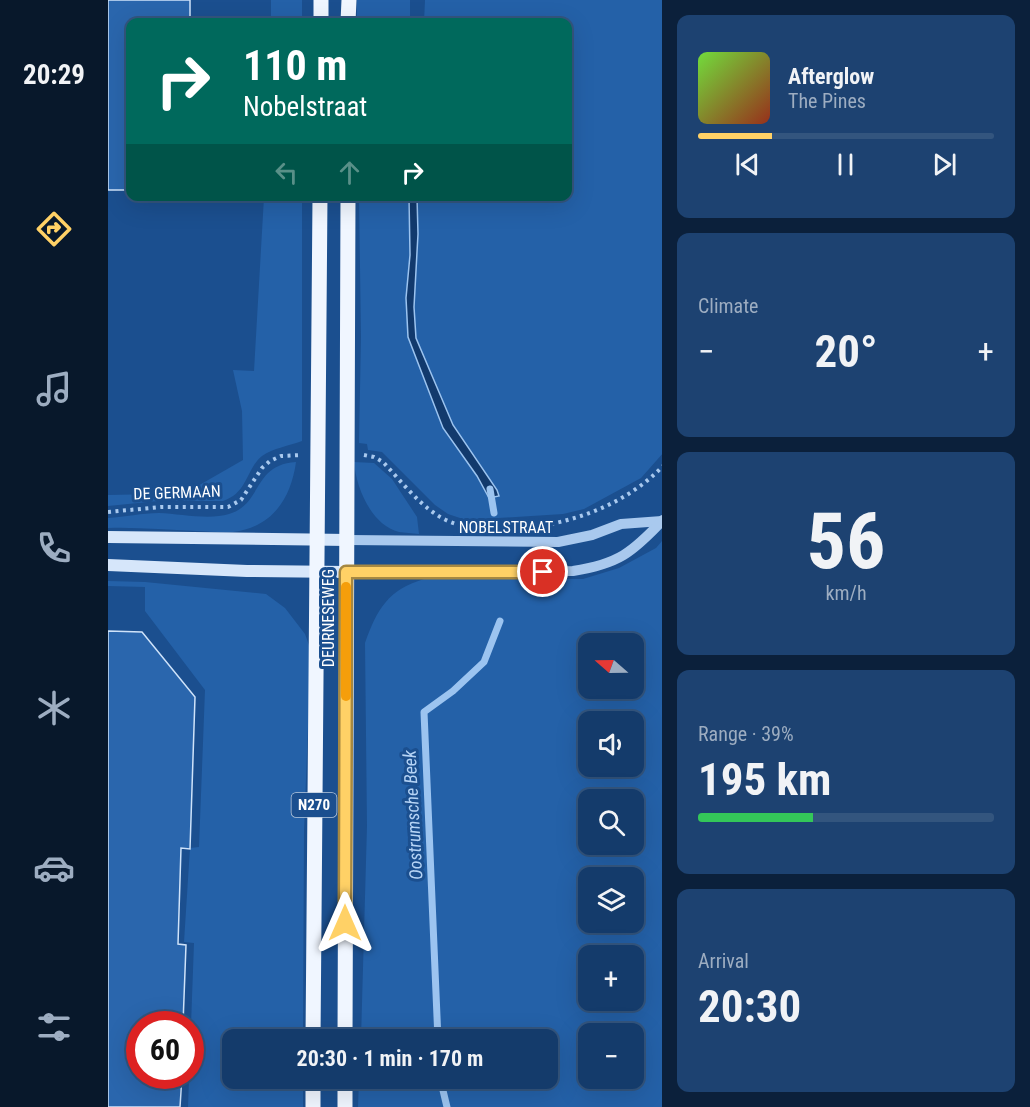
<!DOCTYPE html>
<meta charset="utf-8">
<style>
body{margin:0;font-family:"Roboto Condensed",sans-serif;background:#1d4271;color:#f1f3f6;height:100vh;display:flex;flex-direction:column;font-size:22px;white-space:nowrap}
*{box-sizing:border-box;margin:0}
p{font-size:20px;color:#9dadc1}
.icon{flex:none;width:33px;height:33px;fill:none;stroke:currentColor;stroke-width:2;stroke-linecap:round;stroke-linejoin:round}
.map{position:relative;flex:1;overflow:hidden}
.sheet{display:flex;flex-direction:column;gap:15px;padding:15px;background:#0b203b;width:368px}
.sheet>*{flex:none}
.banner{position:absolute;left:18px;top:18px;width:446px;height:183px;border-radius:12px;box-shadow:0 6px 24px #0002,0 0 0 2px #33557e;background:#00695c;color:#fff;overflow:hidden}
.needle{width:39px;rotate:290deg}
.fabs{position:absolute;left:470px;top:633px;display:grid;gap:12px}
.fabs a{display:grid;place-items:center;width:66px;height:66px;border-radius:12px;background:#143b6b;box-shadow:0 6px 24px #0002,0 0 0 2px #33557e;font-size:30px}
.speed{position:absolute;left:18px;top:1011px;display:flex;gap:12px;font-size:30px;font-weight:700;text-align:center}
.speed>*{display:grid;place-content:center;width:78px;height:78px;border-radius:50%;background:#143b6b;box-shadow:0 6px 24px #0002,0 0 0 2px #33557e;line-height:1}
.speed .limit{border:9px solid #d22;background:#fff;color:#111}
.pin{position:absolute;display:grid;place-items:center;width:51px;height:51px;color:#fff;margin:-26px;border:3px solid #fff;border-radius:50%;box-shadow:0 2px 6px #0007}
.me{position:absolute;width:66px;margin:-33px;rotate:0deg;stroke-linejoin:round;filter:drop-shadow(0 0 4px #0008)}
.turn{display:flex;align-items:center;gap:21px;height:126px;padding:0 18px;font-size:27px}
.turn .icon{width:78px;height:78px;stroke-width:2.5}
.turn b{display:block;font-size:42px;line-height:51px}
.lanes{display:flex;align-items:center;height:57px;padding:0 18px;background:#0003;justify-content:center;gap:30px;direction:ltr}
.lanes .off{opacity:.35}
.big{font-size:45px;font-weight:700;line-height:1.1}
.sheet .card{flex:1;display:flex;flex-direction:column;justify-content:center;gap:9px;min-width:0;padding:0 21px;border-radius:12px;background:#1d4271}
.sheet .dial{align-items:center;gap:0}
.dial b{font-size:78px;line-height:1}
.song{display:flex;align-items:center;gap:18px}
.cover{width:72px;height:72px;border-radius:9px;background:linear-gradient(135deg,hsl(100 70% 55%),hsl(10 70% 35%))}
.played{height:6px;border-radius:3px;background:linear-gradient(90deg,#ffd166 25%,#33557e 25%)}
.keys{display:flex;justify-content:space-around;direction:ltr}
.heat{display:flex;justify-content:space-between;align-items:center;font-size:33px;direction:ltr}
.charge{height:9px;border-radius:4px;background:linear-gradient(90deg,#34c759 39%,#33557e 0)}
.trip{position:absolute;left:114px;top:1029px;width:336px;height:60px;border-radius:12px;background:#143b6b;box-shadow:0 6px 24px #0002,0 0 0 2px #33557e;font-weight:700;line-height:60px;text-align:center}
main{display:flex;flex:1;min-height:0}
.dock{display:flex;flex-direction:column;width:108px;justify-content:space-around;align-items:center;background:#08182b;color:#9dadc1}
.dock .icon{width:42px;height:42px}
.dock .selected{color:#ffd166}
.dock b{font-size:27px;color:#f1f3f6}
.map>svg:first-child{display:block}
</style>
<main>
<nav class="dock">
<b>20:29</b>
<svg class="icon selected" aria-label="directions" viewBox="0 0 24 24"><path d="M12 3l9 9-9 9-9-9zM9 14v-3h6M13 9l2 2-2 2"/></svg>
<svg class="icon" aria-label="music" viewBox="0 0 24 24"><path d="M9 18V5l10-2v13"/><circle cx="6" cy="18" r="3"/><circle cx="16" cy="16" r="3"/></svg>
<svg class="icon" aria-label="phone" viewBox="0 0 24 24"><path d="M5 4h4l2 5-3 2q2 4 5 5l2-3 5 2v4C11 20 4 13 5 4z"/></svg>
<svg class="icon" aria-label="climate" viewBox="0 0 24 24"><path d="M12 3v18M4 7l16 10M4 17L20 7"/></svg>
<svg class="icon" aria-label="car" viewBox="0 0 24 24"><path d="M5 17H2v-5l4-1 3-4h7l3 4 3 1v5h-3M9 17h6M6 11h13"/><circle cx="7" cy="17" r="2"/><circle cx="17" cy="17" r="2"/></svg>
<svg class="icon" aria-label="filters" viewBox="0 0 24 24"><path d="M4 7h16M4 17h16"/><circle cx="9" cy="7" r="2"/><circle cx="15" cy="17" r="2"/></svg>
</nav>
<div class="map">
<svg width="555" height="1107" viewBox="0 0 555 1107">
<rect width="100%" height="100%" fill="#1b4f8f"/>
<g fill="#2461a8" fill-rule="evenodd">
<rect x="163" y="0" width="31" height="22"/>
<rect x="249" y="0" width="53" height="22"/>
<polygon points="317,0 554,0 555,453 533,478 476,509 455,514 358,520 340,514 327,505 274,452 260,450 259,444 251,443 253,337 251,197 301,197 302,255 298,298 300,337 335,428 369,476 381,498 390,496 389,490 345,425 308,338 306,307 310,234 309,197 459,196 459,22 316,22"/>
<path d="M 156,197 L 194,197 L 194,441 C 181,446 165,448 154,456 C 138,469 140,493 115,501 L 50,501 L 0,506 L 0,495 L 50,494 L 88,487 L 135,460 L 134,411 L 125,370 L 146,371 Z"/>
<path d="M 188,462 C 183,498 165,527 125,532 C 113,533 100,531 88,531 C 59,530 29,527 0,528 L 0,518 C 17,517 34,513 51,513 C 72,514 102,520 121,514 C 155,504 144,465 188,462 Z"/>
<path d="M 246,462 L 266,463 L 284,479 L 309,517 L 311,534 C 304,533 297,533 291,532 C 263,525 248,487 246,462 Z"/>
<path d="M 554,541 L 554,1107 L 250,1107 L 251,1079 L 440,1078 L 440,1040 L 253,1039 L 259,826 L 257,643 C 269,609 280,590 316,579 L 475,579 L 511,568 L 548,548 ZM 480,644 L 525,644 L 525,688 L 480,688 ZM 480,722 L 525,722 L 525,766 L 480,766 ZM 480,800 L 525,800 L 525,844 L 480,844 ZM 480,878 L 525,878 L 525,922 L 480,922 ZM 480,956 L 525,956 L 525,1000 L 480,1000 ZM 480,1034 L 525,1034 L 525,1078 L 480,1078 Z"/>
<polygon points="0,581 37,582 158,594 177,608 197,634 202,648 202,675 196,831 195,1039 124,1040 124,1078 195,1079 195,1107 80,1107 86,943 76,942 82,848 91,847 97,690 37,611 37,587 0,586"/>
</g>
<polygon fill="#123a6d" stroke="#9cc4f0" stroke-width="1.5" points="301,197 309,197 310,234 306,307 308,338 345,425 389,490 391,496 381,498 369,476 335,428 300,337 298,298 302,255"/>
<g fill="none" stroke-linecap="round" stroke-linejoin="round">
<g stroke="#9cc4f0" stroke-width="7">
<polyline points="382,489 386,513"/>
<polyline points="330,1040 316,712 345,691 376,662 392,621"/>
<polyline points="332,1078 339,1107"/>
</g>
</g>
<g fill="#2a66ad" stroke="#cfe3fa" stroke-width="1.5">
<polygon points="0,0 82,0 82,22 22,22 22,190 0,190"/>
<polygon points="0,631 34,632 87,697 82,849 73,848 70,944 78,945 75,1024 32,1024 32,1076 74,1076 72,1107 0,1107"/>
</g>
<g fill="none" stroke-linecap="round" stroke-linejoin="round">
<g stroke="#a9c9ee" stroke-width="4" stroke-dasharray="3 4.5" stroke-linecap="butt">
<path d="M 256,455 L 266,457 L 275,462 C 296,484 318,515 348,524"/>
<polyline points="0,512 53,507 120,507 133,500 154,468 162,461 173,456 194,455"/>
<path d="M 443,524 C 485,515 524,498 555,466"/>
</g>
<g stroke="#a9c9ee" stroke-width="10">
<polyline points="240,540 450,542 484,535 513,524 554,521"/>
<path d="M 238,572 L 465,571 C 510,564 524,553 555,520"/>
</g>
<g stroke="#d6e6fa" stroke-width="12">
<polyline points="0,537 240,540"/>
<polyline points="0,565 139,571 238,572"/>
</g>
<g stroke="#f0f6ff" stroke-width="15">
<polyline points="213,22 213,0"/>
<polyline points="240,22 241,0"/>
<polyline points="205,1040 212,196"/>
<polyline points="237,1040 240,196"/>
<polyline points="205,1078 205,1107"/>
<polyline points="237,1078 237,1107"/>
</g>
</g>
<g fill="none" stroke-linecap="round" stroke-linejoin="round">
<g stroke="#a68842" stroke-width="15">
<polyline id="route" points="237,923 238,572 435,572"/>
</g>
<use href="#route" stroke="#ffd166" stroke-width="10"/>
<polyline stroke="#f59e0b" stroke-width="10" points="238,696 238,587"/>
</g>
<g text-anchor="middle" stroke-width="6" stroke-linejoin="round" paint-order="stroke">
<rect fill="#1b4f8f" stroke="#bbcadd" stroke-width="1.5" x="183.5" y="793" width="45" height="24" rx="4.5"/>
<g font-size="15" font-weight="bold" fill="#fff">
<text x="206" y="810">N270</text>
</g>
<g font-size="16" fill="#fff" stroke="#1b4f8f">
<text transform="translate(69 492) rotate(-2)" y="6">DE GERMAAN</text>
<text x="398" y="533">NOBELSTRAAT</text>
<text transform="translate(220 618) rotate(-90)" y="6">DEURNESEWEG</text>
</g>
<g font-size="18" font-style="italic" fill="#b5d3f5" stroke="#1b4f8f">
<text transform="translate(305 815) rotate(-93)" y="6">Oostrumsche Beek</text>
</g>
</g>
</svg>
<div class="fabs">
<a><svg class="needle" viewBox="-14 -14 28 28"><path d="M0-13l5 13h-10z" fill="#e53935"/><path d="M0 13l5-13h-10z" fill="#9dadc1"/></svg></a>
<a><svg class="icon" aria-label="sound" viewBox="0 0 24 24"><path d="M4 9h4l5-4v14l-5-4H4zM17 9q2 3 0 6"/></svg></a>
<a><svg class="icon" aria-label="search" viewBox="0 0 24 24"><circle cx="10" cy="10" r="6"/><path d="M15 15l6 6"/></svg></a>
<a><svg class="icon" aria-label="layers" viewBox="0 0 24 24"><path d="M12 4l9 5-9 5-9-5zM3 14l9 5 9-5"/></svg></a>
<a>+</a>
<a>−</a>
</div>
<div class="speed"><div class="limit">60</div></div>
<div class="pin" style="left:435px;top:572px;background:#d93025"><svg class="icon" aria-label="arrive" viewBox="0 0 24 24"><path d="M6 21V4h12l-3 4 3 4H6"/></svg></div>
<svg class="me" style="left:237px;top:923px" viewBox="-20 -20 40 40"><path d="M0-17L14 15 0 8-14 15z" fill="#ffd166" stroke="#fff" stroke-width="4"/></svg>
<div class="trip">20:30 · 1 min · 170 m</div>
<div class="banner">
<div class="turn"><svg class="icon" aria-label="right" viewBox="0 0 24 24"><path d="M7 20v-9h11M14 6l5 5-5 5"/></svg><div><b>110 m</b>Nobelstraat</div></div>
<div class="lanes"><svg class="icon off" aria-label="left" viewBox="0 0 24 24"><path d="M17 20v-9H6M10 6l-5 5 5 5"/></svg><svg class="icon off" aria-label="ahead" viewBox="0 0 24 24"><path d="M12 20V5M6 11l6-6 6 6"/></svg><svg class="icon" aria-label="right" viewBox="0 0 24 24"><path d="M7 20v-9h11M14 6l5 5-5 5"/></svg></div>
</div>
</div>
<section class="sheet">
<div class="card">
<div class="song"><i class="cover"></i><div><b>Afterglow</b><p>The Pines</p></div></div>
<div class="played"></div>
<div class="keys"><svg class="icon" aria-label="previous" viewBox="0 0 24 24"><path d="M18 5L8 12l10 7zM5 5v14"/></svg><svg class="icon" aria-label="pause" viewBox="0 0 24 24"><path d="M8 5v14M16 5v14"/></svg><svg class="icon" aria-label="next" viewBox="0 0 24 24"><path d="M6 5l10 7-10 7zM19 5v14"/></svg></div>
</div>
<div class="card"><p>Climate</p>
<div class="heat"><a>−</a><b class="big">20°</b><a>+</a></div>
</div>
<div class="card dial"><b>56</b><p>km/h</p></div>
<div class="card"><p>Range · 39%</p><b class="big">195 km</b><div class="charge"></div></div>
<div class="card"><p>Arrival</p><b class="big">20:30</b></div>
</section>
</main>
